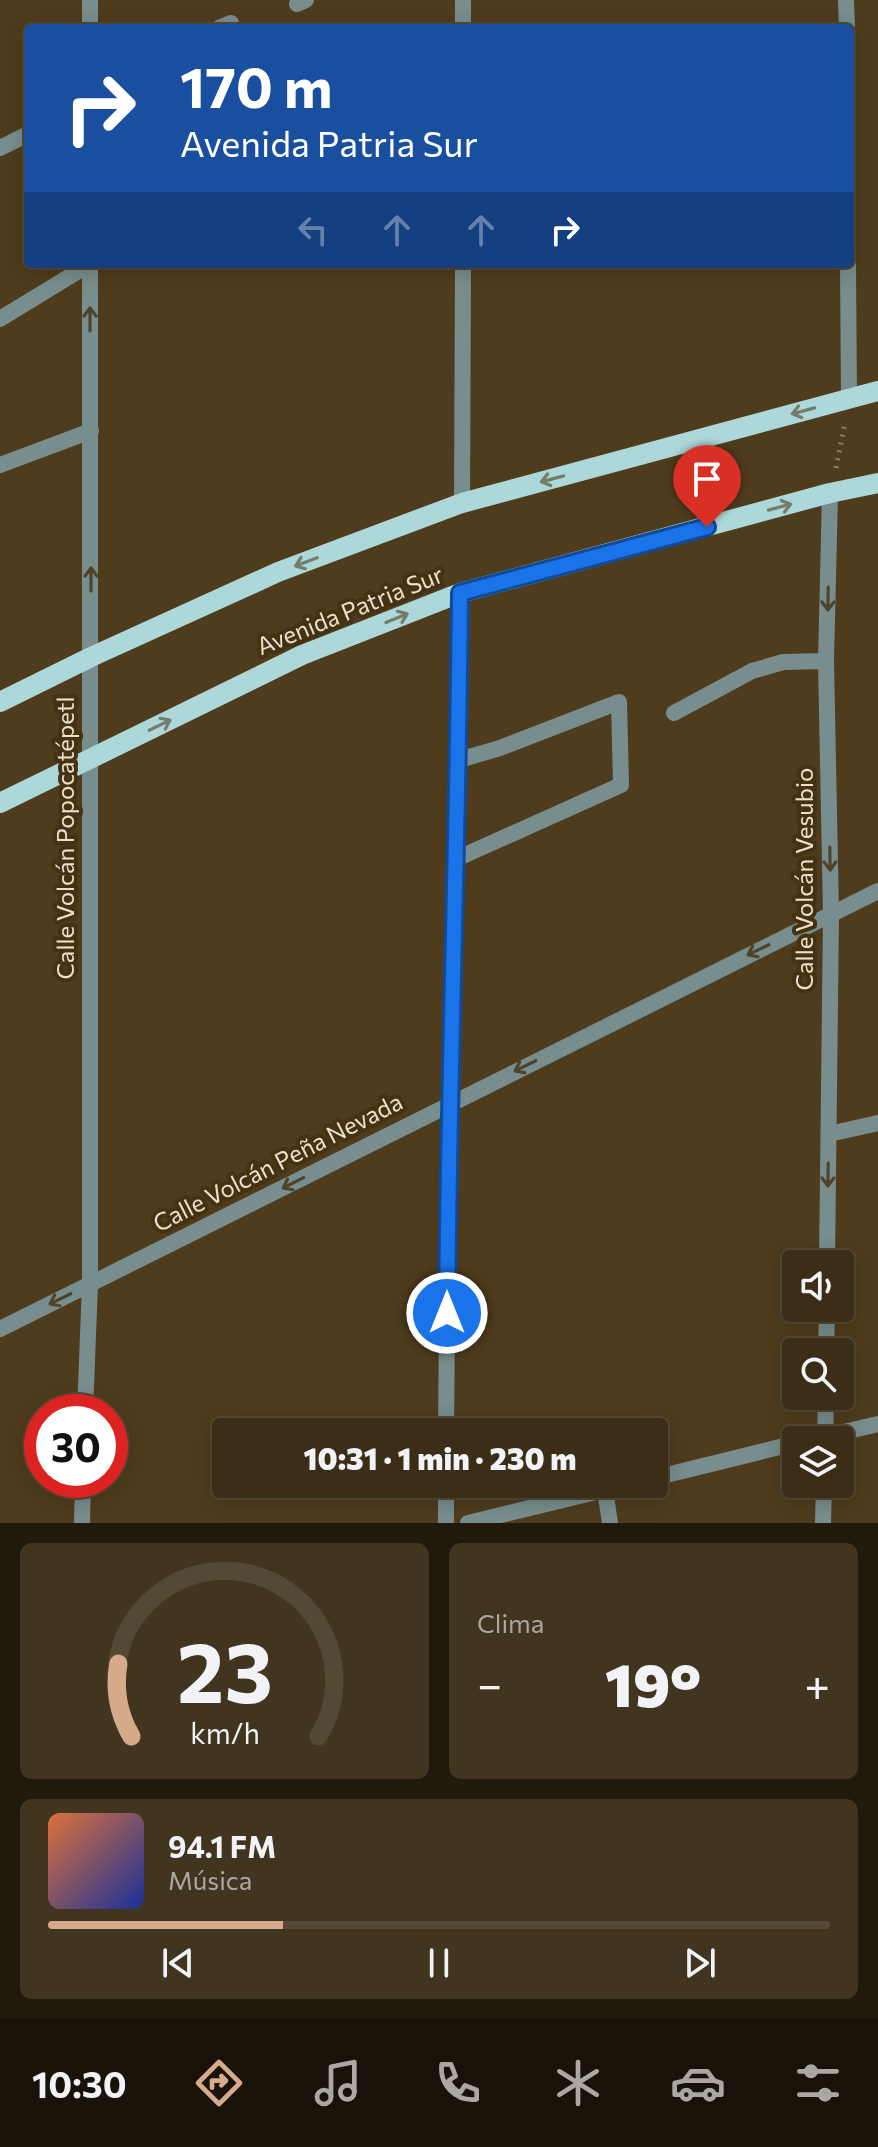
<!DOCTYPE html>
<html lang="es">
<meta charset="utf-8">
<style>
body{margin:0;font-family:Commissioner,sans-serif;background:#42351f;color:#f1f3f6;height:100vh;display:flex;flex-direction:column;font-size:30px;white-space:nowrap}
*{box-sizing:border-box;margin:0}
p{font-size:26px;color:#aca8a1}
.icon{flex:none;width:44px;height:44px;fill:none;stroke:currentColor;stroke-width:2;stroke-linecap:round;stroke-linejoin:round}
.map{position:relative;height:1523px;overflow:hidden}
.side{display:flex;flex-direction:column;gap:20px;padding:20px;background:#20190c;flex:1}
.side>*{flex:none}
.banner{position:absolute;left:24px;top:24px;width:830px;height:244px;border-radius:8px;box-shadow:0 4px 20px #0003,0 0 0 2px #544935;background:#1a4fa0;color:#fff;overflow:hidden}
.tools{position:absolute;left:782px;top:1250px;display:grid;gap:16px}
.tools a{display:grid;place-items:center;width:72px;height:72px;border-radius:8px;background:#3b2d16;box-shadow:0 4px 20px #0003,0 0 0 2px #544935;font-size:40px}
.speed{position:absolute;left:24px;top:1394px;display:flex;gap:16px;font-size:40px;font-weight:700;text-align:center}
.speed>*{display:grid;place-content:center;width:104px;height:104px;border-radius:50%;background:#3b2d16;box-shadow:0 4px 20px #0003,0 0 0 2px #544935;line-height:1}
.speed .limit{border:12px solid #d22;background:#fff;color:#111}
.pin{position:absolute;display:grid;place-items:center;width:68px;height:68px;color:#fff;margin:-82px -34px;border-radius:50% 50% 50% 0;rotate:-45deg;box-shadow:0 0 8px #0007}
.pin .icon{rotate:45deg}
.me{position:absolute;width:88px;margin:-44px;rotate:0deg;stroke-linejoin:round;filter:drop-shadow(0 0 6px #0008)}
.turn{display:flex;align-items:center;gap:28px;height:168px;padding:0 24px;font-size:36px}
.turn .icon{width:104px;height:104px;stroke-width:2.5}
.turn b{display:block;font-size:56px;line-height:68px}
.lanes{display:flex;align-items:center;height:76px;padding:0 24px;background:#0003;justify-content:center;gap:40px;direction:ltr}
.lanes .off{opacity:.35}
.big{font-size:60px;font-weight:800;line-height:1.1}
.side .widget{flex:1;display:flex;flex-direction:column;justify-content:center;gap:12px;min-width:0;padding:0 28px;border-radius:12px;background:#42351f}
.side .dial{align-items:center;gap:0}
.dial svg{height:208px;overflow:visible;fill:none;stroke:#544935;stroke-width:7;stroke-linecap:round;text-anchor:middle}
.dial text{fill:#f1f3f6;stroke:none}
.song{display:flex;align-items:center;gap:24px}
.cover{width:96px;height:96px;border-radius:12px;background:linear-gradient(135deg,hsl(20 70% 55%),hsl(230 70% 35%))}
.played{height:8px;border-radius:4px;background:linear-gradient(90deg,#d6ab8b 30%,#544935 30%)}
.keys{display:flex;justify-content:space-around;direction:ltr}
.heat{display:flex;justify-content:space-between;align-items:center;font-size:44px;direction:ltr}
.side .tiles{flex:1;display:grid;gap:20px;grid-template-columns:1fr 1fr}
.widget:last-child{grid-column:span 2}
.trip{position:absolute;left:212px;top:1418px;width:456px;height:80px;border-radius:8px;background:#3b2d16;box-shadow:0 4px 20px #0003,0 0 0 2px #544935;font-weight:800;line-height:80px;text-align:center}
.tab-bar{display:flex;height:128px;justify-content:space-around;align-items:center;background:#181209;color:#aca8a1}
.tab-bar .icon{width:56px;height:56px}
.tab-bar .active{color:#d6ab8b}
.tab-bar b{font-size:36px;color:#f1f3f6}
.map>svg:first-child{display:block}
</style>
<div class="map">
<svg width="878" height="1523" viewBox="0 0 878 1523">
<rect width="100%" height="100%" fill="#4f3c1d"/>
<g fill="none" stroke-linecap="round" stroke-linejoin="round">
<polyline stroke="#8c7c63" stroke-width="5" stroke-dasharray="2 6" stroke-linecap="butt" points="836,468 845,423"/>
<polyline stroke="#788d8d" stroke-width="16" points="456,859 621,785 619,702 500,748 459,760"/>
<g stroke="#788d8d" stroke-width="16">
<polyline points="90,0 90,28"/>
<polyline points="846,0 847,28"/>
<polyline points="297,4 306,0"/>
<polyline points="219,28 231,23"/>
<polyline points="463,28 463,0"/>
<polyline points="0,148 28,134"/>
<polyline points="848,264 849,399"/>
<polyline points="0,319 90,264"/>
<polyline points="0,465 91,431"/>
<polyline points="462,503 463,264"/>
<polyline points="674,713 752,671 783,662 826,661"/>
<polyline points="829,1134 878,1123"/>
<polyline points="827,1264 831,914 826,661 830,493"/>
<polyline points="0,1329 878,891"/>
<polyline points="826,1352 827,1308"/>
<polyline points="85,1412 90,1284 90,264"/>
<polyline points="446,1432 449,1104 459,760 460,593"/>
<polyline points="810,1440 878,1424"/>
<polyline points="825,1440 826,1396"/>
<polyline points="654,1478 796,1443"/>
<polyline points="605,1490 610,1523"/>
<polyline points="82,1523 83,1480"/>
<polyline points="446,1523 446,1484"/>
<polyline points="468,1523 629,1484"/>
<polyline points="823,1523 824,1484"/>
</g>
<g stroke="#add8da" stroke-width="20">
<polyline points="0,702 91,657 278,572 462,503 878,391"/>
<polyline points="0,803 302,655 460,593 830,493 878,483"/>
</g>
</g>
<defs><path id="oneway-shaft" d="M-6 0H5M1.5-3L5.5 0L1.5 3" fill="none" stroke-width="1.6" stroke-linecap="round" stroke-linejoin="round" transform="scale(2)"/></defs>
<g stroke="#4e442b">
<use href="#oneway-shaft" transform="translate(90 319) rotate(-90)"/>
<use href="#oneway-shaft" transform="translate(91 579) rotate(-90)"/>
<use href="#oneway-shaft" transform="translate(828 599) rotate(91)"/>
<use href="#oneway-shaft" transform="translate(830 859) rotate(89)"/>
<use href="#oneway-shaft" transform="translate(758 950) rotate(154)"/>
<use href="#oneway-shaft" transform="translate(525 1066) rotate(154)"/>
<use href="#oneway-shaft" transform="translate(828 1175) rotate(91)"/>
<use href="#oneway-shaft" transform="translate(293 1183) rotate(153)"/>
<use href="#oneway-shaft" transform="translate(60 1299) rotate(154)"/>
</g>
<g stroke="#737d6c">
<use href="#oneway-shaft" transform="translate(803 411) rotate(165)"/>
<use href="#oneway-shaft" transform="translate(552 479) rotate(165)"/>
<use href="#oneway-shaft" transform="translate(780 507) rotate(-15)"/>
<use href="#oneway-shaft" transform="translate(306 562) rotate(159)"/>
<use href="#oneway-shaft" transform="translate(397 618) rotate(-22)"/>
<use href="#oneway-shaft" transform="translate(160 725) rotate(-26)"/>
</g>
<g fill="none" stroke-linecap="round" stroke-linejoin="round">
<g stroke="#114b97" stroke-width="20">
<path id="route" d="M 447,1313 C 449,1073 458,833 460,593 L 707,527"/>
</g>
<use href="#route" stroke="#1a73e8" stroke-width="14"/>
</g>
<g text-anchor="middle" stroke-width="8" stroke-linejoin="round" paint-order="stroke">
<g font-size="24" fill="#ebe0ce" stroke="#443212">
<text transform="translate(350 611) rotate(-22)" y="8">Avenida Patria Sur</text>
<text transform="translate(66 838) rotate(-90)" y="8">Calle Volcán Popocatépetl</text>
<text transform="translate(805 879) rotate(-90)" y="8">Calle Volcán Vesubio</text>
<text transform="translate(278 1163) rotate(-27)" y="8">Calle Volcán Peña Nevada</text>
</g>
</g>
</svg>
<div class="tools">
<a><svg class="icon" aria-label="sound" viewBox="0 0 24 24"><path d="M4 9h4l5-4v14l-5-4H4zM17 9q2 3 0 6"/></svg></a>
<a><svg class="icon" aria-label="search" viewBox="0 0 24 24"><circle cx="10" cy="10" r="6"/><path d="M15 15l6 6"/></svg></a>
<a><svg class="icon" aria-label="layers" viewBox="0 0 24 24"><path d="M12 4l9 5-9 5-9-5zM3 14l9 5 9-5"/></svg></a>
</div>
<div class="speed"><div class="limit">30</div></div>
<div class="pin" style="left:707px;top:527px;background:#d93025"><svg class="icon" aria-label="arrive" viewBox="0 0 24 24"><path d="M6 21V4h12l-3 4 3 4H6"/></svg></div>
<svg class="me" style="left:447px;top:1313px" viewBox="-20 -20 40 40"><circle r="17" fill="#1a73e8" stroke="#fff" stroke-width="3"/><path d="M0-11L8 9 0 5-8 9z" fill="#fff"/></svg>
<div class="trip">10:31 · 1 min · 230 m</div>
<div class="banner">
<div class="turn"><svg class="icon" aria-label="right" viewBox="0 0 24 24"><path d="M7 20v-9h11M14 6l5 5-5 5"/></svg><div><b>170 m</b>Avenida Patria Sur</div></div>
<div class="lanes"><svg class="icon off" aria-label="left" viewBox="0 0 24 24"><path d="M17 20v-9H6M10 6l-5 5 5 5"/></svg><svg class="icon off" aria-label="ahead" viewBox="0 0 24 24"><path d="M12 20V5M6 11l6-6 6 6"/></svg><svg class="icon off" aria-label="ahead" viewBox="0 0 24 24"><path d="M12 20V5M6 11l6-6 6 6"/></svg><svg class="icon" aria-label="right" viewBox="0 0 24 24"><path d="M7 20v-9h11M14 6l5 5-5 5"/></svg></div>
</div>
</div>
<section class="side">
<div class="tiles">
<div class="widget dial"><svg viewBox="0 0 100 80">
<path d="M14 69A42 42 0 1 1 86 69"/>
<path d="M14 69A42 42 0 0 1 9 41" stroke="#d6ab8b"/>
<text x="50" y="56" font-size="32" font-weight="700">23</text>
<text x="50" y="72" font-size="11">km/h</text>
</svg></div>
<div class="widget"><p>Clima</p>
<div class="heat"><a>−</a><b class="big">19°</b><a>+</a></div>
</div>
<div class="widget">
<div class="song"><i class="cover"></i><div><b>94.1 FM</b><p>Música</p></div></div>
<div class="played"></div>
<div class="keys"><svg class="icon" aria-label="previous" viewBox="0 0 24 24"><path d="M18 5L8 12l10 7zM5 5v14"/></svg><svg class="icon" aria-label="pause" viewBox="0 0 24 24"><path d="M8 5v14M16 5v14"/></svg><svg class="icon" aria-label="next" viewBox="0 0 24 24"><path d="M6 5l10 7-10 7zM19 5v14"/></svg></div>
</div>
</div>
</section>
<nav class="tab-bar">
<b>10:30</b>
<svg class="icon active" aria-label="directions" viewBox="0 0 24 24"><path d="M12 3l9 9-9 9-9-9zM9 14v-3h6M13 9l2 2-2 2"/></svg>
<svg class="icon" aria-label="music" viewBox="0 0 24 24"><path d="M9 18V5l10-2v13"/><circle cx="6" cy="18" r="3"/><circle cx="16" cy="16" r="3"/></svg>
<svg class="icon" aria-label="phone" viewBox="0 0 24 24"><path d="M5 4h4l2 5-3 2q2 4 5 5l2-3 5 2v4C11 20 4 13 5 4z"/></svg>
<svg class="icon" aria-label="climate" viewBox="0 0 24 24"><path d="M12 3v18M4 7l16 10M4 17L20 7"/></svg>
<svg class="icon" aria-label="car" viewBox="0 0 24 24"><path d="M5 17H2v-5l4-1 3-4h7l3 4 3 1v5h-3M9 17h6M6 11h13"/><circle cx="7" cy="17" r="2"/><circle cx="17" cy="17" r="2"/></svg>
<svg class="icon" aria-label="filters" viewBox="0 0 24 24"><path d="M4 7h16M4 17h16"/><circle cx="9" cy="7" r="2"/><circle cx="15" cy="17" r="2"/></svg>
</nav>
